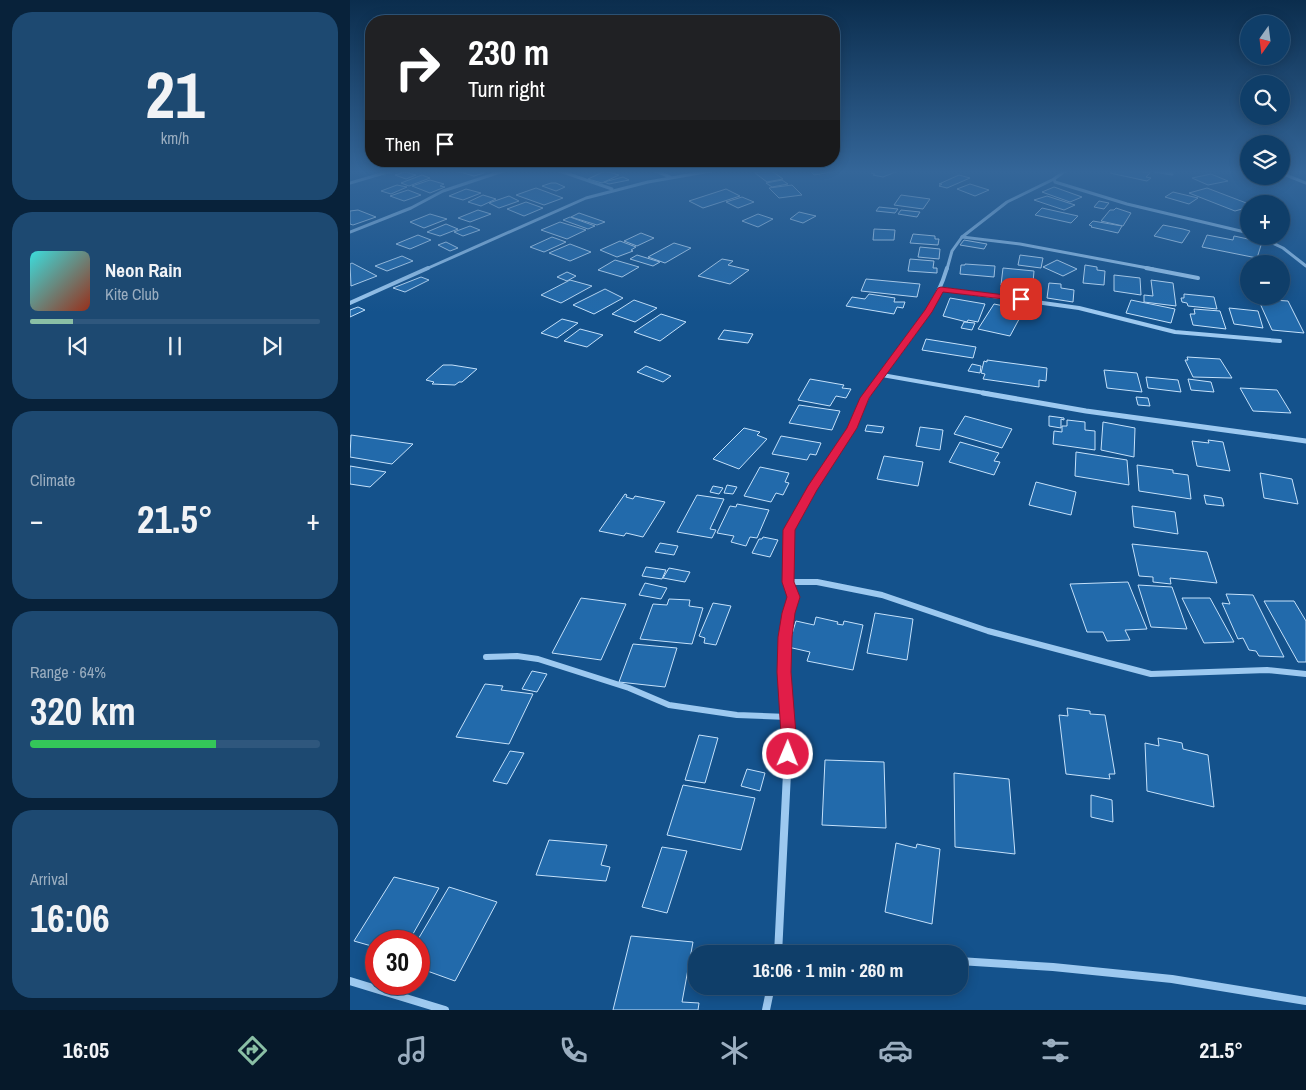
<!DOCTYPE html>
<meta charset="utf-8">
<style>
body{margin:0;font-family:"Archivo Narrow",sans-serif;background:#1d4971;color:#f1f3f6;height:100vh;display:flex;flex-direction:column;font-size:19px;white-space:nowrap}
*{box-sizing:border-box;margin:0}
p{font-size:16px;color:#9baec0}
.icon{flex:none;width:28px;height:28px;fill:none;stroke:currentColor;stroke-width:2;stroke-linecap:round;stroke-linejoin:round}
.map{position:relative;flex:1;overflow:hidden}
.sheet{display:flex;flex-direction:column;gap:12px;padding:12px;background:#08223a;width:350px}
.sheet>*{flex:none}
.top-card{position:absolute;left:15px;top:15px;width:475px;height:152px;border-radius:20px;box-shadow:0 2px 12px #0003,0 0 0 1px #2f577d;background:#202124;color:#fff;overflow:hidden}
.needle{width:32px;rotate:194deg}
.buttons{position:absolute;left:890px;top:15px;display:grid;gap:10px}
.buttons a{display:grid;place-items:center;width:50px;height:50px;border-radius:50%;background:#0f3e69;box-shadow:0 2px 12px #0003,0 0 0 1px #2f577d;font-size:25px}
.speed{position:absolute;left:15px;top:930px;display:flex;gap:10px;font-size:25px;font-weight:700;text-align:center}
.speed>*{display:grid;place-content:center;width:65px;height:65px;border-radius:50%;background:#0f3e69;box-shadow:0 2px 12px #0003,0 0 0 1px #2f577d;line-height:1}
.speed .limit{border:8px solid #d22;background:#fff;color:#111}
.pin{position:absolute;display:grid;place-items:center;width:42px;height:42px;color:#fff;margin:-21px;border-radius:10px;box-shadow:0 2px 8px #0006}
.me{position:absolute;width:55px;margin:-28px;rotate:1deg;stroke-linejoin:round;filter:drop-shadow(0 0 4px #0008)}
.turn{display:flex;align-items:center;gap:18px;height:105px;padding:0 20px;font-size:22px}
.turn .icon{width:65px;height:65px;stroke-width:2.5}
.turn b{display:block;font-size:35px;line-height:42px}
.then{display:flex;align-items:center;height:48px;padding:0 20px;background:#0003;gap:10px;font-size:19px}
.big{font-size:38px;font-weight:700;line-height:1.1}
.sheet .tile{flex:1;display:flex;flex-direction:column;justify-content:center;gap:8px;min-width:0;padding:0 18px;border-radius:20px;background:#1d4971}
.sheet .dial{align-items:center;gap:0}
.dial b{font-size:65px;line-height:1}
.song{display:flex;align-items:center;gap:15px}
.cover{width:60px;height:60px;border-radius:8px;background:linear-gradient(135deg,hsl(180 70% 55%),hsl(10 70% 35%))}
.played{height:5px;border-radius:2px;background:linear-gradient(90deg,#8abfa5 15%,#2f577d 15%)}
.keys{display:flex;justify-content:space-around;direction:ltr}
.heat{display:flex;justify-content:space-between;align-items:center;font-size:28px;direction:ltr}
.charge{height:8px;border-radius:4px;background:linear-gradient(90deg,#34c759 64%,#2f577d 0)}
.trip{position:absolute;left:338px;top:945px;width:280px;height:50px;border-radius:20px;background:#0f3e69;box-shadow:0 2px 12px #0003,0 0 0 1px #2f577d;font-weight:700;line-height:50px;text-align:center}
.tab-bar{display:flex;height:80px;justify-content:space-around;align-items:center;background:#06192a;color:#9baec0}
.tab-bar .icon{width:35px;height:35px}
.tab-bar .current{color:#8abfa5}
.tab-bar b{font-size:22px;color:#f1f3f6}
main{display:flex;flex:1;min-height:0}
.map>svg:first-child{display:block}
</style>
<main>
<section class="sheet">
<div class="tile dial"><b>21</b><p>km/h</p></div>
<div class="tile">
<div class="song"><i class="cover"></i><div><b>Neon Rain</b><p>Kite Club</p></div></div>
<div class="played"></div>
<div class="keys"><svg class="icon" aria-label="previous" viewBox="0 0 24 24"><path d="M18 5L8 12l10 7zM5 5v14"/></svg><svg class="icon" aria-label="pause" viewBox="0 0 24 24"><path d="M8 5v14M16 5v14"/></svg><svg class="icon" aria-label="next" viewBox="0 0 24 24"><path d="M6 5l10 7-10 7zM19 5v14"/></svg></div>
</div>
<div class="tile"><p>Climate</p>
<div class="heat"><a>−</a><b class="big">21.5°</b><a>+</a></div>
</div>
<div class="tile"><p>Range · 64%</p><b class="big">320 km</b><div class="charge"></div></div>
<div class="tile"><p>Arrival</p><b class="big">16:06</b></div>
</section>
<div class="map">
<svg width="956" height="1010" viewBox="0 0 956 1010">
<rect width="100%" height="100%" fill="#14528c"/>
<g fill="#226aab" stroke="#c4e1fb">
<polygon points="106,171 127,171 134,173 124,176"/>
<polygon points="255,171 269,175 252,183 238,179"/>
<polygon points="410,171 422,171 433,179 417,182 405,173"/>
<polygon points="460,171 487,171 464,175"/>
<polygon points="523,171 548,171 533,177 523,175 525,174 521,173"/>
<polygon points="763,171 790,171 800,173 796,177 801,178 797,181 760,173"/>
<polygon points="55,172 66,175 56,179 45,175"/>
<polygon points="861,174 878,181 858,185 842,178"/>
<polygon points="72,175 80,178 59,186 51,183"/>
<polygon points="609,175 620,178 597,188 589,186 592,184 589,184"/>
<polygon points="273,177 279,180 259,184 254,182"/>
<polygon points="80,180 94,184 90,186 95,187 80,193 62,186"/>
<polygon points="432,180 438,184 422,187 416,183"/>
<polygon points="201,183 206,183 215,187 206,191 192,186"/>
<polygon points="620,184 639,190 625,196 607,189"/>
<polygon points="47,185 57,187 41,194 31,191"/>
<polygon points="442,185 452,195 429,198 419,188"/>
<polygon points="704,187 732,197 720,202 692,192"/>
<polygon points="186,188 213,198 194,205 166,195"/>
<polygon points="857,188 899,204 899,207 885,211 839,193"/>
<polygon points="116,189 131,193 113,200 99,196"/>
<polygon points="376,189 390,196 353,208 339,201"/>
<polygon points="58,190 71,195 54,201 40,196"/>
<polygon points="823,192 848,198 839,204 815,197"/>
<polygon points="133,195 146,199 131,206 118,202"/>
<polygon points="551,195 580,199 573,209 544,205"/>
<polygon points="159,196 169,201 149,208 139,203"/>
<polygon points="697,196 725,205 714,210 684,200"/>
<polygon points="392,197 404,202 388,208 376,202"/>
<polygon points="749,201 759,203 754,209 744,207"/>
<polygon points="176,202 193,208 174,216 157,209"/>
<polygon points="529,207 548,209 545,213 526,211"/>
<polygon points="692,208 728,216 721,223 685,215"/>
<polygon points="766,208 781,213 773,226 751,221 760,210 764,210"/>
<polygon points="8,210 26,217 3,225 0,224 0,211"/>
<polygon points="128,210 141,214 120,222 108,218"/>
<polygon points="551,210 570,212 567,217 548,214"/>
<polygon points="449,212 466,216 453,223 440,219"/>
<polygon points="229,213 255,222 247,225 221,217"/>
<polygon points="80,214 97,219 74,228 60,222"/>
<polygon points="408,214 423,219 408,227 392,221"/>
<polygon points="220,217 245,226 238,229 213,220"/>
<polygon points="743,221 772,226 768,233 741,227 742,226 739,225"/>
<polygon points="210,222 236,230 217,239 191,230"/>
<polygon points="96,224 108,229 90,236 77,232"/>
<polygon points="813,225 833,229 840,231 832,243 804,236"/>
<polygon points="120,226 130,230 113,236 104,232"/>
<polygon points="524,229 545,230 544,240 523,240"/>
<polygon points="291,233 304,238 287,246 274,241"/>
<polygon points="563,234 585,236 585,239 589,239 588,245 560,243"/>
<polygon points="68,235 81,240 60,249 46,244"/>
<polygon points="857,235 883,240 884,236 912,242 907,258 852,247"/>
<polygon points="202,237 216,242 194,252 180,247"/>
<polygon points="614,240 637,244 634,249 610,245"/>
<polygon points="270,241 286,247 281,250 283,251 267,257 250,250"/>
<polygon points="96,242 108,248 100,251 88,245"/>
<polygon points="324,243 341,248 315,263 298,257"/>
<polygon points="220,244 241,252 220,261 199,253"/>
<polygon points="570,247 590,249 589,259 568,257"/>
<polygon points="287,255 310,262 303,266 280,259"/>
<polygon points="670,255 693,258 691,268 668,265"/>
<polygon points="52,256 63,261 37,271 25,266"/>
<polygon points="372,259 383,261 378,265 399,270 380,284 348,276"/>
<polygon points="560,259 584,261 583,268 587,268 587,273 558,271"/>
<polygon points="265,260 289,267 272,277 248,270"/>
<polygon points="707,260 727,269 713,276 693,267"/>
<polygon points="2,263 27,276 1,286 0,264"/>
<polygon points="615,264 645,266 644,277 610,274 611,265 615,265"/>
<polygon points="735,265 747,267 747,270 755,271 754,285 733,283"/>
<polygon points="653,268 684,271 683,283 679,283 679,287 676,286 676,288 651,285"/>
<polygon points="217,272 226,276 217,281 207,277"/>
<polygon points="764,275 790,278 791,295 764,291"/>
<polygon points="71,277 79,280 55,292 43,288"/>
<polygon points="516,279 570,284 567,297 511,291"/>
<polygon points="220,280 242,286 211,303 191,295"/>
<polygon points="801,280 823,283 826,306 794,302 794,295 803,296"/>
<polygon points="699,283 711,284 711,288 724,290 723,302 697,298"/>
<polygon points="255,289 273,298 244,314 223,305"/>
<polygon points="519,294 545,298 544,302 555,302 553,308 547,307 544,314 496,306 502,297 515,299"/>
<polygon points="834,294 864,297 867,309 838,306 837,303 832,302 831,298 834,298"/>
<polygon points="600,298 635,304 628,322 618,320 617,322 593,316"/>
<polygon points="908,299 938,301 954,333 922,330"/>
<polygon points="284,300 307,308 285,322 262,314"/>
<polygon points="781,300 825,309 821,323 776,313"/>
<polygon points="644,304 674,310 660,336 628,329"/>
<polygon points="8,307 15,310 0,317 0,310"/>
<polygon points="879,308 908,311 913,328 884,324"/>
<polygon points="844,309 870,311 876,329 843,325 840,314 845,314"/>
<polygon points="311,314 336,322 310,341 284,332"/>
<polygon points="212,319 228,323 207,338 191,333"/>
<polygon points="614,322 625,323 622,330 611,328"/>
<polygon points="230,329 253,335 237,347 214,341"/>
<polygon points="374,330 403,334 398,343 368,339"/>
<polygon points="576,339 626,347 623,358 572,350"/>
<polygon points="837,357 870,359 882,378 843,377 835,360 838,360"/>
<polygon points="637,360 697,368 696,381 689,380 689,387 633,379 635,374 631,373 634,361 637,362"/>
<polygon points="622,364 631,366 630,373 618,371"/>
<polygon points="93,365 102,365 127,369 112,382 109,382 105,385 82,384 84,382 76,380"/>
<polygon points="296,366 321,376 313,382 287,372"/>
<polygon points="754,370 787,373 792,392 757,388"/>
<polygon points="796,377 828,380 831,392 798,388"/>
<polygon points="460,379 494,385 492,388 501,389 496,398 486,396 480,406 448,400"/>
<polygon points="838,379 861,382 864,392 841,390"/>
<polygon points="890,388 927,390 941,413 903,411"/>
<polygon points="786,397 798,398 800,406 788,405"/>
<polygon points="449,405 490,411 482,430 439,423"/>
<polygon points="615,416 662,429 652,448 604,434"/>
<polygon points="699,416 714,418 714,420 711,419 711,428 699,426"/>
<polygon points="717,420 735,422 735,430 745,431 745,450 703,444 704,431 712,432 712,426 717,426"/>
<polygon points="753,422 785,428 784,457 751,450"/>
<polygon points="517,425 534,427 532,433 515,431"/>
<polygon points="570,427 593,430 590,450 566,446"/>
<polygon points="394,428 410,432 407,435 417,439 389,469 363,459"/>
<polygon points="1,435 63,444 42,464 0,457"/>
<polygon points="431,436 471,443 466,455 460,454 457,460 422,454"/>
<polygon points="858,440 873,442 880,471 847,466 842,441 859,443"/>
<polygon points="610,442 649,453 644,461 650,462 644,475 599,462"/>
<polygon points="726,452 777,460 779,485 725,476"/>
<polygon points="534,456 573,462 568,486 527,479"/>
<polygon points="787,465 823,470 823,473 838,475 841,499 789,491"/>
<polygon points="0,466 36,472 20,487 0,484"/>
<polygon points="410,467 439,473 435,482 439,483 433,495 426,493 421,502 394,496"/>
<polygon points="910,473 942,479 948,504 914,498"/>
<polygon points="686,482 726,492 721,515 679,505"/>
<polygon points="377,485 387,487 383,494 374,493"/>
<polygon points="363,486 373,488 369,494 360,492"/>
<polygon points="275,494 277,495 276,497 283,499 285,496 315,502 293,537 276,533 274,536 249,531"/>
<polygon points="347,495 374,499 360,529 366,530 362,538 327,532"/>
<polygon points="854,495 872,498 874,506 856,504"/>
<polygon points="387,504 419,510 407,538 400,537 396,546 381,542 384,536 367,533 380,506 386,507"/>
<polygon points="782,506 825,512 828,534 784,527"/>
<polygon points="413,537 428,540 420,557 402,553 409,539 412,539"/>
<polygon points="310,543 328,546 324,555 305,552"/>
<polygon points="782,544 857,552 867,583 820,578 821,584 803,582 803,577 789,576"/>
<polygon points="296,567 316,570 312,579 292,576"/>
<polygon points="319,568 340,572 335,582 313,578"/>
<polygon points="778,582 797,629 775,630 780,640 757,641 753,632 737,632 720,584"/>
<polygon points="295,583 317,588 311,599 289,595"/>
<polygon points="788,585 822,587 837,629 801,627"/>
<polygon points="876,594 903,595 934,657 909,656 906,651 899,650 893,638 888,639 872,603 880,604"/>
<polygon points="231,598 276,604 251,660 202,653"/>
<polygon points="832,598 860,598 884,642 854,643"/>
<polygon points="319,599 340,600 339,606 353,608 342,644 290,639 303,604 317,605"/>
<polygon points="914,601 944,601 956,621 956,662 948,662"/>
<polygon points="363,603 381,606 366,645 354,643 355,638 349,636"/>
<polygon points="525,613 563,619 557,660 517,653"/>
<polygon points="466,617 488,622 487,624 493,625 494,621 513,625 503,670 457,661 460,652 438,647 446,621 464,625"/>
<polygon points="283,644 327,648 315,687 269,682"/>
<polygon points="182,671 197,674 187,692 172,689"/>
<polygon points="135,684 153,686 151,690 183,694 159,744 106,737"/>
<polygon points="717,708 740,711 740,714 755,715 765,774 759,774 760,779 716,774 709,715 718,716"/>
<polygon points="349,735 368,738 355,783 335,780"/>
<polygon points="808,738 832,743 833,749 858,755 864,807 797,791 795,743 809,746"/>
<polygon points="160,751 174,753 157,784 143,781"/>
<polygon points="475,760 534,762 536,828 472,825"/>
<polygon points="397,769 415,773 410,791 391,786"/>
<polygon points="604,773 659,779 665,854 605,847"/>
<polygon points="333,785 405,798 391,850 317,835"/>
<polygon points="741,795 762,800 763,822 741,817"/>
<polygon points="199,840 257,845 251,865 260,867 256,881 186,875"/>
<polygon points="546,843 566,848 567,844 590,849 582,924 535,912"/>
<polygon points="312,847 337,851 317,913 292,907"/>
<polygon points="44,877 89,888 59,941 26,941 26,959 20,957 25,947 4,941"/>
<polygon points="99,887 147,902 105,981 69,968 69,941 67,941"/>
<polygon points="281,936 343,942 332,1002 349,1003 348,1010 263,1010"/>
</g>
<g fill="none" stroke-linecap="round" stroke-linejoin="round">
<g stroke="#9dc9f0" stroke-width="3">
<polyline points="210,171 262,189"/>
<polyline points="306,171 320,177"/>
<polyline points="804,171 822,174"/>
<polyline points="931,173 956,183"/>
<polyline points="704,179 705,182 777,204 899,233"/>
<polyline points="0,183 41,171"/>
<polyline points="0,232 61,208 93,191 153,171"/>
<polyline points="908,236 933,248 956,266"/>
<polyline points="612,237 670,244 803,269"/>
<polyline points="76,269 236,198 298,182 361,171"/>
<polyline points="597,269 602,251 612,237 657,202 704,179 715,171"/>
</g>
<g stroke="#9dc9f0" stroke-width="4">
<polyline points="796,268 848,278"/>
<polyline points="591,289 729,308 825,332 930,341"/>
<polyline points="0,303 78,268"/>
<polyline points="532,375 640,394"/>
<path d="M 518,394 C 547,354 583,316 597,268"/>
</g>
<g stroke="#9dc9f0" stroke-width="5">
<polyline points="633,393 736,411 956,441"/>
<polyline points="439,553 439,530 462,489 502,428 519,393"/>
</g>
<g stroke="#9dc9f0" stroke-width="6">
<polyline points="438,582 467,582 532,595 638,631 801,674 917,670 956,674"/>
<polyline points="136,657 167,656 188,659 279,688 319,705 387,715 438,717"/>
<polyline points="438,754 439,734 434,672 435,637 438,613 443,597 438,582 439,551"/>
</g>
<g stroke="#9dc9f0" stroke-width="8">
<polyline points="428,953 473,948 533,954"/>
<polyline points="428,954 438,753"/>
<polyline points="609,961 703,967 822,979 956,1001"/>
<polyline points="0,981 95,1010"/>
<polyline points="416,1010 421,986"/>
</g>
</g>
<linearGradient id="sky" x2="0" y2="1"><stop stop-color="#0b2d4d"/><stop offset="0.55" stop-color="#346699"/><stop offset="1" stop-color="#346699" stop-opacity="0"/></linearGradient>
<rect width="956" height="312" fill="url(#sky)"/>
<polygon fill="#e11d48" stroke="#92132f" points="591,287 671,297 675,299 671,301 593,292 582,312 519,398 507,428 467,490 445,530 444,582 450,597 445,613 442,637 441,672 446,734 445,754 443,759 438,761 432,759 430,754 431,734 427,672 428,637 432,613 437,597 432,582 433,530 458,486 497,428 510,398 575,310 588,288"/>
</svg>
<div class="buttons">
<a><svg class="needle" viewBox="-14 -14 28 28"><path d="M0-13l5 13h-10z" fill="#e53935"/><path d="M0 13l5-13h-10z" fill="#9baec0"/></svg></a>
<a><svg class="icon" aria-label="search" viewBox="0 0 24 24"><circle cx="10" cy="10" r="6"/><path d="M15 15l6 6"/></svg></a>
<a><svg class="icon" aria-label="layers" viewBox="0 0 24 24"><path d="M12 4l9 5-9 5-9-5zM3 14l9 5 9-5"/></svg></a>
<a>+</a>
<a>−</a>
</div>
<div class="speed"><div class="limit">30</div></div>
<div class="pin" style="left:671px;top:299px;background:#d93025"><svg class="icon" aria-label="arrive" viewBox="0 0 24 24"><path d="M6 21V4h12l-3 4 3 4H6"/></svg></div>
<svg class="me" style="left:438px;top:754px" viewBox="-20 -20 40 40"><circle r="17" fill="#e11d48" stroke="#fff" stroke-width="3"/><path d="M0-11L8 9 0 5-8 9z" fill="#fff"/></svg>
<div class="trip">16:06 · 1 min · 260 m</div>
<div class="top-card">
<div class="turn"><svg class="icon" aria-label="right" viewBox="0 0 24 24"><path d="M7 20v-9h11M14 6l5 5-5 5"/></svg><div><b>230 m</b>Turn right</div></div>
<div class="then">Then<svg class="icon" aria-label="arrive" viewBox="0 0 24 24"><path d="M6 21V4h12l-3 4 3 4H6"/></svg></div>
</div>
</div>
</main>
<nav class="tab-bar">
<b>16:05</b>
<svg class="icon current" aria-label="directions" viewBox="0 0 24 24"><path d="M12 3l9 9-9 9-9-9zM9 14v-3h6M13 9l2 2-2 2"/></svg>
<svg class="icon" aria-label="music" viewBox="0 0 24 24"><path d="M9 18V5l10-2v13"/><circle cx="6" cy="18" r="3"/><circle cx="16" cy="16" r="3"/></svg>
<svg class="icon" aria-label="phone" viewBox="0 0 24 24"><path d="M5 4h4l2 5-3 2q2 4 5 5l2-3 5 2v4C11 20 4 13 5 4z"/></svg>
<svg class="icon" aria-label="climate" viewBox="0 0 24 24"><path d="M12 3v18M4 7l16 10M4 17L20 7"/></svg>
<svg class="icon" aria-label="car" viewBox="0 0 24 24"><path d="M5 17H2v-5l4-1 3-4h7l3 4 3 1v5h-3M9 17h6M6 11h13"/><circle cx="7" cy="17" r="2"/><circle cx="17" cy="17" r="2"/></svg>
<svg class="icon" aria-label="filters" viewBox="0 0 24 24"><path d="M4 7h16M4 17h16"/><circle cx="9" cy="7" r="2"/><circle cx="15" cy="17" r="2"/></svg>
<b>21.5°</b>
</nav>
